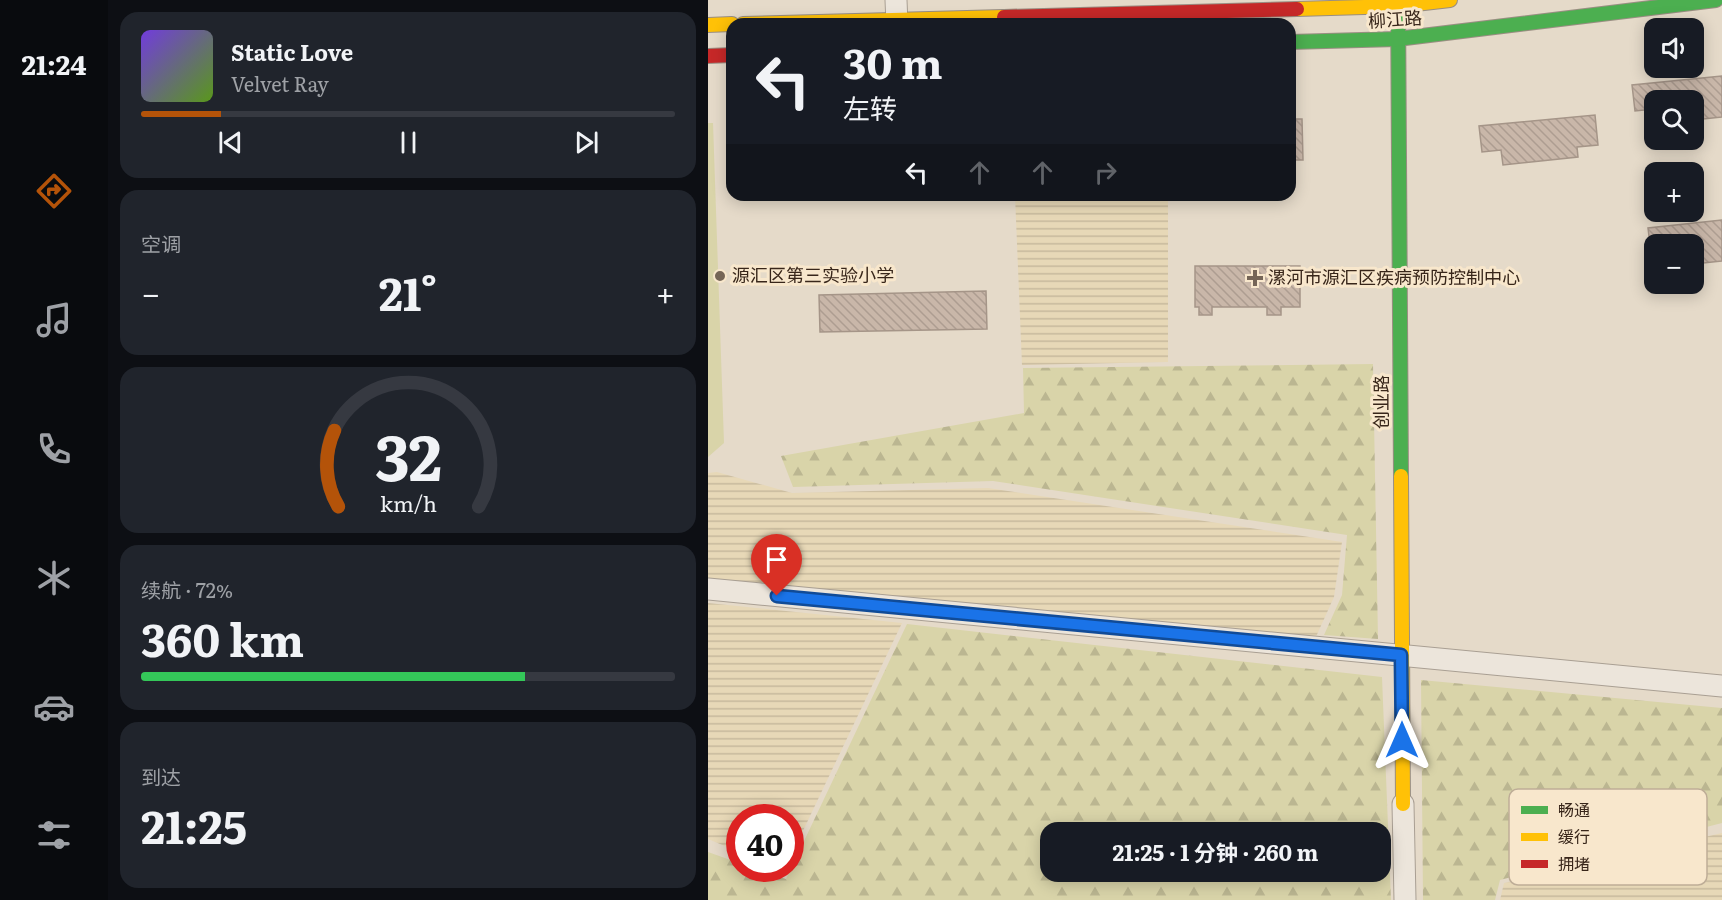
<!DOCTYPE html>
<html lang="zh">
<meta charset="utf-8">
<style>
body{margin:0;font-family:Literata,"Noto Sans SC",serif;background:#20242c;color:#f1f3f6;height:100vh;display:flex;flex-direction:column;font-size:22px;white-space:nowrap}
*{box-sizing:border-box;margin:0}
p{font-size:20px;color:#9ea1a6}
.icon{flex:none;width:33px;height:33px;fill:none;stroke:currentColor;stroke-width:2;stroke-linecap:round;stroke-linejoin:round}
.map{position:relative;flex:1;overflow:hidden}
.details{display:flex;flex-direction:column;gap:12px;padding:12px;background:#0d0f14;width:600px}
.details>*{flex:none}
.banner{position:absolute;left:18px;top:18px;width:570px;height:183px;border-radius:18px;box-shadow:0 3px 15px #0003;background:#171b24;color:#f1f3f6;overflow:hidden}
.tools{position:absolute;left:936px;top:18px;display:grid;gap:12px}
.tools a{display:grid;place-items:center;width:60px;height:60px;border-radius:12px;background:#171b24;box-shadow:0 3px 15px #0003;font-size:30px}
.speed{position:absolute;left:18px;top:804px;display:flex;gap:12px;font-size:30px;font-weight:700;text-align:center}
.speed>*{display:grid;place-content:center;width:78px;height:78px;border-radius:50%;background:#171b24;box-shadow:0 3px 15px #0003;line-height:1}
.speed .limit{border:9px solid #d22;background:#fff;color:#111}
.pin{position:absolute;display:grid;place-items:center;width:51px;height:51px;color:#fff;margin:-62px -26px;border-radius:50% 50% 50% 0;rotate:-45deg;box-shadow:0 0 6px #0007}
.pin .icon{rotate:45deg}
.me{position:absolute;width:66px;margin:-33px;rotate:0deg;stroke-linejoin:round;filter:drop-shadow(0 0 4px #0008)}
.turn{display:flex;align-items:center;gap:21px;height:126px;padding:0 18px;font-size:27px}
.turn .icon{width:78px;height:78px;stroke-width:2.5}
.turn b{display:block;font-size:42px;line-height:51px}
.lanes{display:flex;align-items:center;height:57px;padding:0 18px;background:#0003;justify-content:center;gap:30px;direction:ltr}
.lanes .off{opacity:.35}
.big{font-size:45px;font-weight:700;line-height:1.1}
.details .tile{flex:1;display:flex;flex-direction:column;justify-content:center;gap:9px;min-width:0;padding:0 21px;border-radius:18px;background:#20242c}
.details .dial{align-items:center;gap:0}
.dial svg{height:156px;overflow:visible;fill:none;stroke:#363941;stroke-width:7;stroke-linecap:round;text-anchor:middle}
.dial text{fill:#f1f3f6;stroke:none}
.song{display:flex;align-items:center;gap:18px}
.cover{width:72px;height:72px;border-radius:9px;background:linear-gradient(135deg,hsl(260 70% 55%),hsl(90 70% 35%))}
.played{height:6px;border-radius:3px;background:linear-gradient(90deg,#b45309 15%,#363941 15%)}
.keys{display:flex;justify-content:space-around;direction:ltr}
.heat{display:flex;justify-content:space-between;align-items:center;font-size:33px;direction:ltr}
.charge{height:9px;border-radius:4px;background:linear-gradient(90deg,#34c759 72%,#363941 0)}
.trip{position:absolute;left:332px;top:822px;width:351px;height:60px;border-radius:18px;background:#171b24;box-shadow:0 3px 15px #0003;font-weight:700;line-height:60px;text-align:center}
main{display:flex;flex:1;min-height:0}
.menu{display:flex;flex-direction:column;width:108px;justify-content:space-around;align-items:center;background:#090b0e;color:#9ea1a6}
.menu .icon{width:42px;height:42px}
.menu .current{color:#b45309}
.menu b{font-size:27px;color:#f1f3f6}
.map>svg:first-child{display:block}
</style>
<main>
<nav class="menu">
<b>21:24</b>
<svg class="icon current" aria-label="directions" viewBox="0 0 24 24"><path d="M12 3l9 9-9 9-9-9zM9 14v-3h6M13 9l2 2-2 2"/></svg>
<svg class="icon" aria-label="music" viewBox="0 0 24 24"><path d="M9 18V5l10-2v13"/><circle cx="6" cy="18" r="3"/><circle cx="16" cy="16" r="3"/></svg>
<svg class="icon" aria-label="phone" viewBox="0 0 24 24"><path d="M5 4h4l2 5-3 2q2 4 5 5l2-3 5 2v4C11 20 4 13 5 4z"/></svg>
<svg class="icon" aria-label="climate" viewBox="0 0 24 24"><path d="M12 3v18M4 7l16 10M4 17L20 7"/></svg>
<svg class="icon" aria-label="car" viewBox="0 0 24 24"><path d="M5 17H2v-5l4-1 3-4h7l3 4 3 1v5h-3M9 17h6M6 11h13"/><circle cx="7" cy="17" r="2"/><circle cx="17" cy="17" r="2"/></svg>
<svg class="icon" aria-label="filters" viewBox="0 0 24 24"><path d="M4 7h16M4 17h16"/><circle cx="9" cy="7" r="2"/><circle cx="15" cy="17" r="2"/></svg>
</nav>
<section class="details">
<div class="tile">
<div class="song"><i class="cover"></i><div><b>Static Love</b><p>Velvet Ray</p></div></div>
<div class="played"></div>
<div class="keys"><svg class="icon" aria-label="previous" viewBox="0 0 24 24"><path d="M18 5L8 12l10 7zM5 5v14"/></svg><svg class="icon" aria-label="pause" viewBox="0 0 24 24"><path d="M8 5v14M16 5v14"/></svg><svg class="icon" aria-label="next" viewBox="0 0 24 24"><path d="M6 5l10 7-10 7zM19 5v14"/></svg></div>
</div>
<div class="tile"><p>空调</p>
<div class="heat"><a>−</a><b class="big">21°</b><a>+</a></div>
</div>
<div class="tile dial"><svg viewBox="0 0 100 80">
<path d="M14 69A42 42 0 1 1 86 69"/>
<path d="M14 69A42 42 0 0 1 12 30" stroke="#b45309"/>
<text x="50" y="56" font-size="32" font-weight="700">32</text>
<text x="50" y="72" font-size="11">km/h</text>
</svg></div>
<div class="tile"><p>续航 · 72%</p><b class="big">360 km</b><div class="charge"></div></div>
<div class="tile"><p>到达</p><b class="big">21:25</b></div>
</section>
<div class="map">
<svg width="1014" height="900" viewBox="0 0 1014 900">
<defs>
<pattern id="farmland-rules" width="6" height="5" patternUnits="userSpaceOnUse" patternTransform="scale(1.5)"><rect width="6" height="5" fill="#e7d8b7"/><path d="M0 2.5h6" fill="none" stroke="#c7b99d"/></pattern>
<pattern id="forest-firs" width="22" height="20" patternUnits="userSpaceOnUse" patternTransform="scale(1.5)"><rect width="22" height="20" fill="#d9d4a9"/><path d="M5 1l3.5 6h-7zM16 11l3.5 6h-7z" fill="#bbb691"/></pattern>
<pattern id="building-back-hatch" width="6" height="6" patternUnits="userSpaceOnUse" patternTransform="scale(1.5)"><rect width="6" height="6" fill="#c9b7a9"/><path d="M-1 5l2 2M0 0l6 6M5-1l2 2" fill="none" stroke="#ad9d91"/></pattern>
</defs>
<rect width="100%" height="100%" fill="#e5dac9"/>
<g fill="url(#farmland-rules)">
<polygon points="307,195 460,195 460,362 314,365"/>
<polygon points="9,472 84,493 280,488 634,542 626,597 607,639 0,582 0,473"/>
<polygon points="0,603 194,623 83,856 82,818 32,818 31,852 0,839"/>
<polygon points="1014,833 1014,900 792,900 796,883"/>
</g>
<g fill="url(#forest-firs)" fill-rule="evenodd">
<polygon points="665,364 670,639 616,635 634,595 639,535 285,481 85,487 73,456 316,413 315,368"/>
<path d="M 199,624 L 674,677 L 683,900 L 0,900 L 0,852 L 31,863 L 32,868 L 46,869 L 78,879 ZM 342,832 L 672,832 L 672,872 L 342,872 Z"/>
<polygon points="713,680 1014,708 1014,823 792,880 787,900 715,900"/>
</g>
<polygon fill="#d9d4a9" points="0,123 5,123 16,443 0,457"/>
<g fill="url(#building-back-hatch)" stroke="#a59588" stroke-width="1.5">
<polygon points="1014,76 1014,117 986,120 986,100 946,100 946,118 946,109 927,111 924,85"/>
<polygon points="887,115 890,145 869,147 870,157 795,165 793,150 774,152 771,126"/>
<polygon points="582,119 594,119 595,160 582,160"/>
<polygon points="1014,220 1014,261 986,264 986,244 946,244 946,253 943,253 940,228"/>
<polygon points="487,266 592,266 592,307 573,307 573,315 559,315 559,307 504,307 504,315 491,315 491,307 487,307"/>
<polygon points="278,291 279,329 112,332 111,295"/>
</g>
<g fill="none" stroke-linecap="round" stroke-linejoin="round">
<g stroke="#a99f93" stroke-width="23">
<g id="street">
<polyline points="188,0 189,24"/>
<polyline points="0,589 1014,686"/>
<polyline points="695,804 697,900"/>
</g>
</g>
<g stroke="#998e82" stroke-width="16">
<g id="fast">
<polyline points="690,0 693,476"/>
<polyline points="582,42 689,39 1008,0"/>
</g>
</g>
<g stroke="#998e82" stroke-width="16">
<g id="slow">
<polyline points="589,9 690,6 742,0"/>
<polyline points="35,24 296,17"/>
<polyline points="0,25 24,24"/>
<polyline points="693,476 695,804"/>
</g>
</g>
<g stroke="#998e82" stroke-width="16">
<g id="jam">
<polyline points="296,17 589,9"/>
<polyline points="0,56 24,55"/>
</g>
</g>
<use href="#street" stroke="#ece5db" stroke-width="21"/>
<use href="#fast" stroke="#4caf50" stroke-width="14"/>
<use href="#slow" stroke="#ffc107" stroke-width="14"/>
<use href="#jam" stroke="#c62828" stroke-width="14"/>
</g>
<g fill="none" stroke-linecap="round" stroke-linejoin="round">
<g stroke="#114b97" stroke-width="15">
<polyline id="route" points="69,596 693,655 694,740"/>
</g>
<use href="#route" stroke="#1a73e8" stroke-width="10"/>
</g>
<g fill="#756557" stroke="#f8e7cc" stroke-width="2">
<circle cx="12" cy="276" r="6"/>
<path d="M544 269h6v6h6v6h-6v6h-6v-6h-6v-6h6z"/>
</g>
<g text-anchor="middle" stroke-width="6" stroke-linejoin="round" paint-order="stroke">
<g font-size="18" fill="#38261a" stroke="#f8e7cc">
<text transform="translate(687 20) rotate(-4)" y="6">柳江路</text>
<text transform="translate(674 402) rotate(-90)" y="6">创业路</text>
</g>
<g font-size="18" fill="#38261a" stroke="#f8e7cc" text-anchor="start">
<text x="24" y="282">源汇区第三实验小学</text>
<text x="560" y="284">漯河市源汇区疾病预防控制中心</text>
</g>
</g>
<rect x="801" y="789" width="198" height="96" rx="9" fill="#f8e7cc" stroke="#bead97" stroke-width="1.5"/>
<rect x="813" y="806" width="27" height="8" fill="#4caf50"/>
<rect x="813" y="833" width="27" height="8" fill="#ffc107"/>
<rect x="813" y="860" width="27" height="8" fill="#c62828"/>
<g font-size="16" fill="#38261a">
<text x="850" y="816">畅通</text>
<text x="850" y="843">缓行</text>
<text x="850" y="870">拥堵</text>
</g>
</svg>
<div class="tools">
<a><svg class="icon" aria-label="sound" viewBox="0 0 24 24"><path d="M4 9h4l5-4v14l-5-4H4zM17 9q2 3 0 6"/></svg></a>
<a><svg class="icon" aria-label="search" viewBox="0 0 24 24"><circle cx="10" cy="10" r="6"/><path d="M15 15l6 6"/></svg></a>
<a>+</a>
<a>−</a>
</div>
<div class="speed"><div class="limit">40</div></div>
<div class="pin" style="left:69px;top:596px;background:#d93025"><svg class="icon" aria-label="arrive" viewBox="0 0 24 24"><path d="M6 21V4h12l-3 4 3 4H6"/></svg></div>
<svg class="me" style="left:694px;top:740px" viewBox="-20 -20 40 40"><path d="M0-17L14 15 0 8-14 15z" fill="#1a73e8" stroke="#fff" stroke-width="4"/></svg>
<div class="trip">21:25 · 1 分钟 · 260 m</div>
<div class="banner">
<div class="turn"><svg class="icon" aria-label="left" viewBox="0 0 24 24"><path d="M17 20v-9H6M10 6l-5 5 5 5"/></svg><div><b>30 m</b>左转</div></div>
<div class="lanes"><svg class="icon" aria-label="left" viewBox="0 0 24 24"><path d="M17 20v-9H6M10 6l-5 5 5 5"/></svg><svg class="icon off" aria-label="ahead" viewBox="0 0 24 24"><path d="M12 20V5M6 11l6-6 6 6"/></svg><svg class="icon off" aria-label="ahead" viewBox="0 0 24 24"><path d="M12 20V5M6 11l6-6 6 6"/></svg><svg class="icon off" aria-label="right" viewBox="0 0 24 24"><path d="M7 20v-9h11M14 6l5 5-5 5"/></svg></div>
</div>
</div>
</main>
